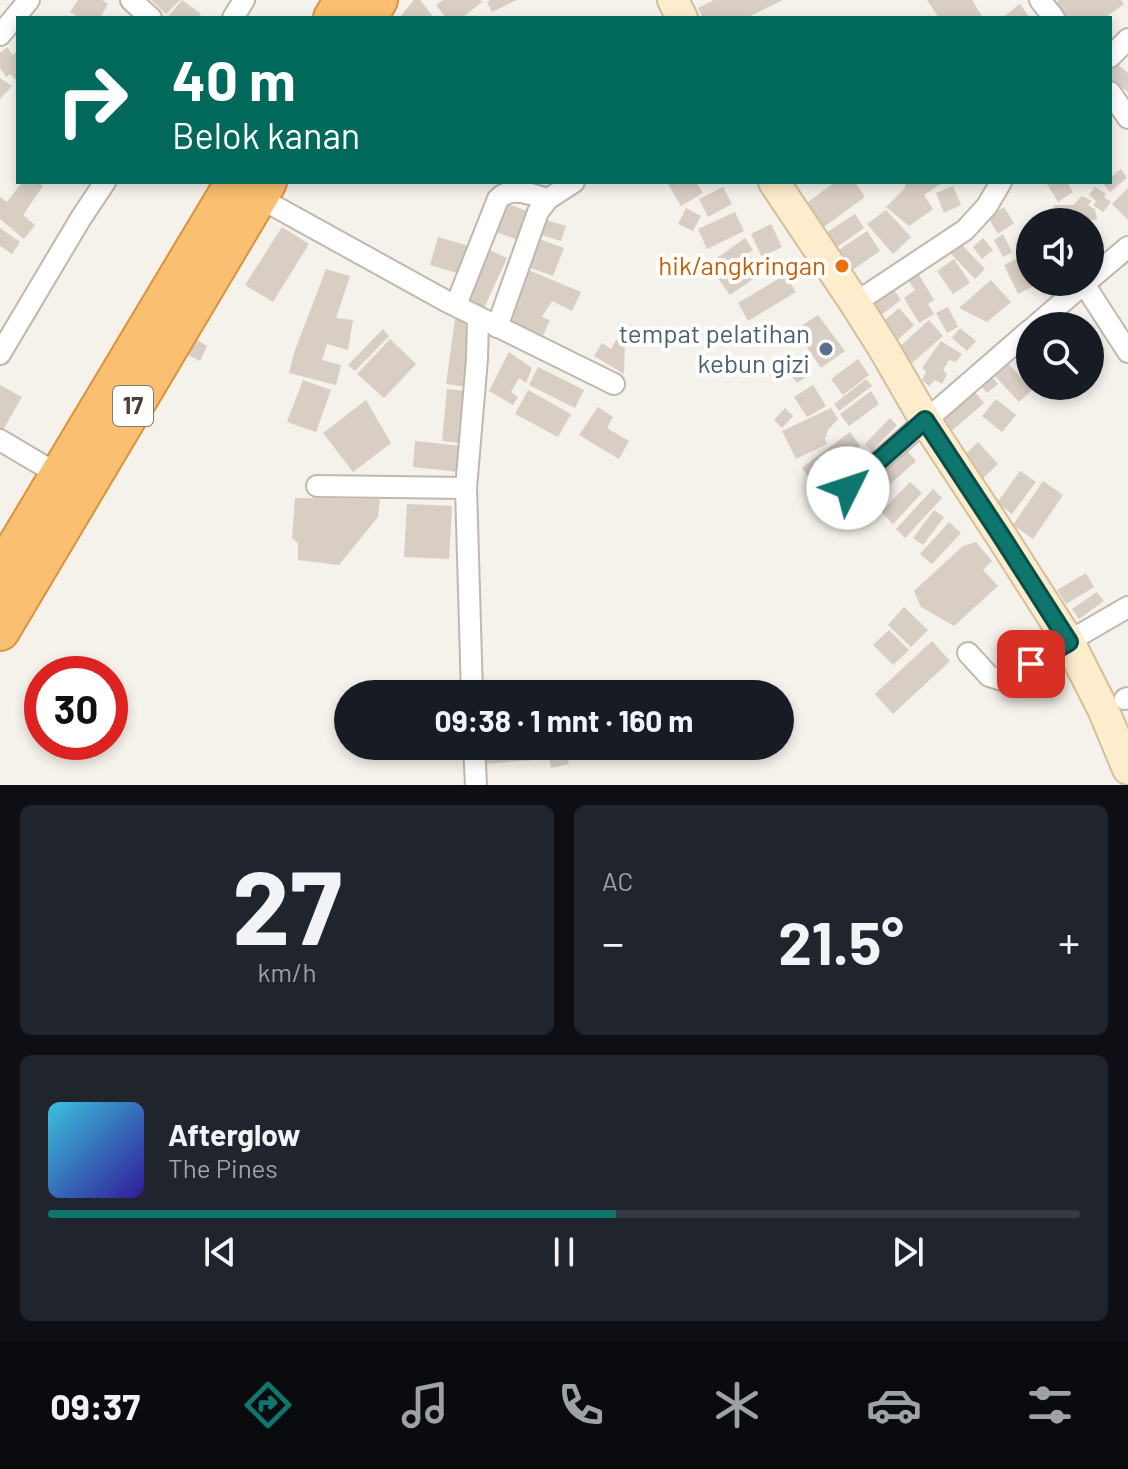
<!DOCTYPE html>
<html lang="id">
<meta charset="utf-8">
<style>
body{margin:0;font-family:Barlow,sans-serif;background:#20242c;color:#f1f3f6;height:100vh;display:flex;flex-direction:column;font-size:30px;white-space:nowrap}
*{box-sizing:border-box;margin:0}
p{font-size:26px;color:#9ea1a6}
.icon{flex:none;width:44px;height:44px;fill:none;stroke:currentColor;stroke-width:2;stroke-linecap:round;stroke-linejoin:round}
.map{position:relative;height:785px;overflow:hidden}
.details{display:flex;flex-direction:column;gap:20px;padding:20px;background:#0d0f14;flex:1}
.details>*{flex:none}
.hud{position:absolute;left:16px;top:16px;width:1096px;height:168px;border-radius:0px;box-shadow:0 4px 12px #0003;background:#00695c;color:#fff;overflow:hidden}
.fabs{position:absolute;left:1016px;top:208px;display:grid;gap:16px}
.fabs a{display:grid;place-items:center;width:88px;height:88px;border-radius:50%;background:#171b24;box-shadow:0 4px 12px #0003;font-size:40px}
.speed{position:absolute;left:24px;top:656px;display:flex;gap:16px;font-size:40px;font-weight:700;text-align:center}
.speed>*{display:grid;place-content:center;width:104px;height:104px;border-radius:50%;background:#171b24;box-shadow:0 4px 12px #0003;line-height:1}
.speed .limit{border:12px solid #d22;background:#fff;color:#111}
.pin{position:absolute;display:grid;place-items:center;width:68px;height:68px;color:#fff;margin:-34px;border-radius:16px;box-shadow:0 4px 12px #0006}
.me{position:absolute;width:88px;margin:-44px;rotate:49deg;stroke-linejoin:round;filter:drop-shadow(0 0 6px #0008)}
.turn{display:flex;align-items:center;gap:28px;height:168px;padding:0 24px;font-size:36px}
.turn .icon{width:104px;height:104px;stroke-width:2.5}
.turn b{display:block;font-size:56px;line-height:68px}
.big{font-size:60px;font-weight:700;line-height:1.1}
.details .card{flex:1;display:flex;flex-direction:column;justify-content:center;gap:12px;min-width:0;padding:0 28px;border-radius:12px;background:#20242c}
.details .dial{align-items:center;gap:0}
.dial b{font-size:104px;line-height:1}
.song{display:flex;align-items:center;gap:24px}
.cover{width:96px;height:96px;border-radius:12px;background:linear-gradient(135deg,hsl(190 70% 55%),hsl(250 70% 35%))}
.played{height:8px;border-radius:4px;background:linear-gradient(90deg,#0f766e 55%,#363941 55%)}
.keys{display:flex;justify-content:space-around;direction:ltr}
.heat{display:flex;justify-content:space-between;align-items:center;font-size:44px;direction:ltr}
.details .tiles{flex:1;display:grid;gap:20px;grid-template-columns:1fr 1fr}
.card:last-child{grid-column:span 2}
.trip{position:absolute;left:334px;top:680px;width:460px;height:80px;border-radius:40px;background:#171b24;box-shadow:0 4px 12px #0003;font-weight:700;line-height:80px;text-align:center}
.tabs{display:flex;height:128px;justify-content:space-around;align-items:center;background:#090b0e;color:#9ea1a6}
.tabs .icon{width:56px;height:56px}
.tabs .active{color:#0f766e}
.tabs b{font-size:36px;color:#f1f3f6}
.map>svg:first-child{display:block}
</style>
<div class="map">
<svg width="1128" height="785" viewBox="0 0 1128 785">
<rect width="100%" height="100%" fill="#f5f1eb"/>
<g fill="#d9cec3">
<polygon points="78,0 102,0 108,4 100,18 80,18 70,12"/>
<polygon points="151,0 180,0 166,14"/>
<polygon points="182,0 201,14 196,18 167,18"/>
<polygon points="414,0 420,0 434,18 399,18"/>
<polygon points="443,0 480,0 482,2 462,18 446,18 436,5"/>
<polygon points="491,0 517,0 492,12 487,2"/>
<polygon points="714,0 783,0 746,18 703,18 698,8"/>
<polygon points="927,0 972,0 983,18 939,18"/>
<polygon points="1059,0 1121,0 1124,4 1105,18 1059,18 1051,7"/>
<polygon points="1020,4 1030,18 1002,18"/>
<polygon points="7,47 13,55 18,50 18,82 10,74 6,77 0,68 0,53"/>
<polygon points="1110,58 1128,73 1128,92 1110,80"/>
<polygon points="0,78 12,86 0,99"/>
<polygon points="1121,169 1127,178 1110,192 1103,183 1110,182 1110,178"/>
<polygon points="22,182 37,182 43,186 23,215 35,225 24,239 0,219 0,197 7,202"/>
<polygon points="667,182 696,182 703,193 681,206"/>
<polygon points="835,182 855,182 865,197 817,232 800,208"/>
<polygon points="905,182 943,182 924,195 933,209 909,226 886,207 905,188"/>
<polygon points="1046,182 1067,182 1073,192 1058,202"/>
<polygon points="953,186 961,205 944,213 936,193"/>
<polygon points="723,187 732,204 708,217 699,199"/>
<polygon points="1095,187 1106,194 1104,197 1111,202 1103,212 1093,205 1096,201 1089,195"/>
<polygon points="1128,188 1128,220 1112,204"/>
<polygon points="1082,196 1092,201 1088,205 1095,209 1097,220 1053,219 1054,205 1073,205"/>
<polygon points="503,202 535,214 524,242 493,231"/>
<polygon points="1004,207 1014,223 998,234 988,217"/>
<polygon points="686,208 701,216 693,231 678,224"/>
<polygon points="886,210 911,237 893,254 867,224"/>
<polygon points="735,212 744,231 707,249 698,229"/>
<polygon points="855,214 864,228 833,250 823,235"/>
<polygon points="543,219 566,226 561,241 538,234"/>
<polygon points="771,224 782,247 762,257 751,234"/>
<polygon points="282,227 309,244 273,302 245,285"/>
<polygon points="0,228 20,242 12,254 0,246"/>
<polygon points="867,231 880,251 841,278 827,258"/>
<polygon points="1003,234 1012,252 1003,257 994,240"/>
<polygon points="438,237 469,246 460,274 430,265"/>
<polygon points="536,238 564,248 553,276 525,266"/>
<polygon points="745,238 753,250 722,271 714,260"/>
<polygon points="983,238 993,250 982,259 973,247"/>
<polygon points="961,244 985,269 975,279 951,254"/>
<polygon points="487,249 507,258 483,310 462,300"/>
<polygon points="750,256 762,273 730,295 718,278"/>
<polygon points="1020,257 1030,278 1030,282 1032,282 1034,286 1018,294 1004,265"/>
<polygon points="954,259 970,283 953,294 937,271"/>
<polygon points="326,269 350,276 336,318 353,320 348,350 327,344 322,360 341,365 336,385 289,373 294,353"/>
<polygon points="526,269 581,292 572,311 552,301 542,317 550,320 541,340 504,324"/>
<polygon points="916,270 934,300 928,304 934,314 919,323 904,298 915,290 906,277"/>
<polygon points="785,275 796,292 748,321 738,303"/>
<polygon points="991,280 1011,302 987,322 959,308"/>
<polygon points="890,284 901,300 873,321 861,306"/>
<polygon points="948,307 958,327 947,333 936,313"/>
<polygon points="899,308 914,325 892,345 877,327"/>
<polygon points="818,315 845,351 821,368 795,330"/>
<polygon points="455,319 476,321 467,387 446,384"/>
<polygon points="929,320 943,336 912,363 898,348"/>
<polygon points="960,328 976,341 967,351 952,338"/>
<polygon points="383,329 389,336 355,371 348,365"/>
<polygon points="192,337 207,346 200,361 184,353"/>
<polygon points="390,339 416,364 384,398 357,374"/>
<polygon points="616,340 625,341 624,374 594,356 602,343 611,349"/>
<polygon points="941,341 962,354 956,362 949,360 943,370 947,374 942,384 935,380 929,386 922,380 926,372 922,368"/>
<polygon points="509,352 532,368 526,383 519,378 511,392 518,397 513,405 489,391"/>
<polygon points="858,359 869,375 843,395 831,379"/>
<polygon points="798,362 807,376 797,383 787,370"/>
<polygon points="1009,364 1032,390 1019,402 995,376"/>
<polygon points="538,367 584,390 575,408 529,385"/>
<polygon points="988,372 998,384 987,393 977,381"/>
<polygon points="866,379 872,386 839,411 834,404"/>
<polygon points="303,380 331,390 316,432 287,422"/>
<polygon points="968,384 984,403 948,434 932,415"/>
<polygon points="0,385 22,397 0,435"/>
<polygon points="813,385 826,406 807,417 794,397"/>
<polygon points="447,389 467,391 461,443 442,441"/>
<polygon points="528,390 571,414 558,437 515,414"/>
<polygon points="871,391 879,404 849,426 840,414"/>
<polygon points="996,399 1016,415 1002,432 982,416"/>
<polygon points="366,400 391,443 353,472 323,433"/>
<polygon points="598,407 613,417 607,428 629,441 619,459 579,435"/>
<polygon points="785,408 793,416 782,428 774,420"/>
<polygon points="831,408 838,419 828,430 825,438 827,444 796,459 782,431"/>
<polygon points="890,418 897,425 872,451 865,444"/>
<polygon points="850,432 860,446 812,482 802,468"/>
<polygon points="415,441 461,446 459,472 413,467"/>
<polygon points="978,442 998,464 980,481 960,459"/>
<polygon points="904,447 916,461 886,488 873,474"/>
<polygon points="1020,471 1036,482 1012,514 997,503"/>
<polygon points="1043,481 1063,495 1033,539 1013,525"/>
<polygon points="910,482 922,493 893,524 881,512"/>
<polygon points="933,489 942,498 905,538 896,529"/>
<polygon points="295,498 380,499 378,517 339,565 298,560 298,543 292,538"/>
<polygon points="407,504 452,506 449,559 404,557"/>
<polygon points="934,510 944,517 923,545 913,538"/>
<polygon points="949,522 961,533 932,564 920,554"/>
<polygon points="976,542 992,561 983,570 998,586 954,626 921,607 914,591 963,546"/>
<polygon points="1086,573 1094,587 1066,604 1057,590"/>
<polygon points="1097,592 1104,601 1079,619 1072,609"/>
<polygon points="904,607 928,630 911,647 888,625"/>
<polygon points="889,630 909,650 893,665 873,645"/>
<polygon points="932,641 950,661 893,714 875,694"/>
<polygon points="484,746 530,746 532,760 486,764"/>
<polygon points="547,746 565,746 569,764 551,768"/>
</g>
<g fill="none" stroke-linecap="round" stroke-linejoin="round">
<g stroke="#c0b8ad" stroke-width="24">
<g id="street">
<polyline points="131,0 151,18"/>
<polyline points="1040,0 1054,18"/>
<polyline points="233,18 244,0"/>
<polyline points="0,35 29,0"/>
<polyline points="1110,57 1128,39"/>
<polyline points="1110,92 1128,118"/>
<polyline points="258,197 446,301 614,384"/>
<polyline points="1090,279 1128,247"/>
<polyline points="1084,284 1128,352"/>
<polyline points="855,303 965,230 987,206 1001,182"/>
<path d="M 456,305 L 498,199 C 511,185 532,195 548,199"/>
<polyline points="1035,326 1086,282"/>
<polyline points="497,327 538,212 548,199 574,182"/>
<polyline points="0,354 81,218 105,182"/>
<polyline points="0,440 59,475"/>
<polyline points="317,486 466,488"/>
<polyline points="848,488 1030,330"/>
<polyline points="968,653 989,676 1002,680 1128,607"/>
<polyline points="472,694 466,488 477,359 478,317"/>
<polyline points="1125,699 1128,698"/>
<polyline points="474,746 476,785"/>
</g>
</g>
<g stroke="#d3bf9b" stroke-width="34">
<g id="secondary">
<polyline points="673,0 682,18"/>
<polyline points="774,182 855,303 884,349 925,420 1000,534 1069,642 1103,709 1128,769"/>
</g>
</g>
<g stroke="#da923f" stroke-width="42">
<g id="highway">
<polyline points="333,18 344,0"/>
<polyline points="367,18 378,0"/>
<polyline points="0,574 235,182"/>
<polyline points="0,631 267,182"/>
</g>
</g>
<use href="#street" stroke="#fff" stroke-width="20"/>
<use href="#secondary" stroke="#fdedcc" stroke-width="30"/>
<use href="#highway" stroke="#fabf70" stroke-width="38"/>
</g>
<g fill="none" stroke-linecap="round" stroke-linejoin="round">
<g stroke="#0a4d48" stroke-width="20">
<polyline id="route" points="848,488 925,420 1000,534 1069,642 1031,664"/>
</g>
<use href="#route" stroke="#0f766e" stroke-width="14"/>
</g>
<circle fill="#e8710a" stroke="#fff" stroke-width="3" cx="842" cy="266" r="8"/>
<circle fill="#5c6f8a" stroke="#fff" stroke-width="3" cx="826" cy="349" r="8"/>
<g text-anchor="middle" stroke-width="8" stroke-linejoin="round" paint-order="stroke">
<rect fill="#fff" stroke="#807a74" stroke-width="2" x="113" y="386" width="40" height="40" rx="6"/>
<g font-size="24" font-weight="bold" fill="#494139">
<text x="133" y="414">17</text>
</g>
<g font-size="26" fill="#c56008" stroke="#fff" text-anchor="end">
<text x="826" y="275">hik/angkringan</text>
</g>
<g font-size="26" fill="#4e5e75" stroke="#fff" text-anchor="end">
<text x="810" y="343">tempat pelatihan<tspan x="810" dy="30">kebun gizi</tspan></text>
</g>
</g>
</svg>
<div class="fabs">
<a><svg class="icon" aria-label="sound" viewBox="0 0 24 24"><path d="M4 9h4l5-4v14l-5-4H4zM17 9q2 3 0 6"/></svg></a>
<a><svg class="icon" aria-label="search" viewBox="0 0 24 24"><circle cx="10" cy="10" r="6"/><path d="M15 15l6 6"/></svg></a>
</div>
<div class="speed"><div class="limit">30</div></div>
<div class="pin" style="left:1031px;top:664px;background:#d93025"><svg class="icon" aria-label="arrive" viewBox="0 0 24 24"><path d="M6 21V4h12l-3 4 3 4H6"/></svg></div>
<svg class="me" style="left:848px;top:488px" viewBox="-20 -20 40 40"><circle r="19" fill="#fff"/><path d="M0-13L10 11 0 6-10 11z" fill="#0f766e"/></svg>
<div class="trip">09:38 · 1 mnt · 160 m</div>
<div class="hud">
<div class="turn"><svg class="icon" aria-label="right" viewBox="0 0 24 24"><path d="M7 20v-9h11M14 6l5 5-5 5"/></svg><div><b>40 m</b>Belok kanan</div></div>
</div>
</div>
<section class="details">
<div class="tiles">
<div class="card dial"><b>27</b><p>km/h</p></div>
<div class="card"><p>AC</p>
<div class="heat"><a>−</a><b class="big">21.5°</b><a>+</a></div>
</div>
<div class="card">
<div class="song"><i class="cover"></i><div><b>Afterglow</b><p>The Pines</p></div></div>
<div class="played"></div>
<div class="keys"><svg class="icon" aria-label="previous" viewBox="0 0 24 24"><path d="M18 5L8 12l10 7zM5 5v14"/></svg><svg class="icon" aria-label="pause" viewBox="0 0 24 24"><path d="M8 5v14M16 5v14"/></svg><svg class="icon" aria-label="next" viewBox="0 0 24 24"><path d="M6 5l10 7-10 7zM19 5v14"/></svg></div>
</div>
</div>
</section>
<nav class="tabs">
<b>09:37</b>
<svg class="icon active" aria-label="directions" viewBox="0 0 24 24"><path d="M12 3l9 9-9 9-9-9zM9 14v-3h6M13 9l2 2-2 2"/></svg>
<svg class="icon" aria-label="music" viewBox="0 0 24 24"><path d="M9 18V5l10-2v13"/><circle cx="6" cy="18" r="3"/><circle cx="16" cy="16" r="3"/></svg>
<svg class="icon" aria-label="phone" viewBox="0 0 24 24"><path d="M5 4h4l2 5-3 2q2 4 5 5l2-3 5 2v4C11 20 4 13 5 4z"/></svg>
<svg class="icon" aria-label="climate" viewBox="0 0 24 24"><path d="M12 3v18M4 7l16 10M4 17L20 7"/></svg>
<svg class="icon" aria-label="car" viewBox="0 0 24 24"><path d="M5 17H2v-5l4-1 3-4h7l3 4 3 1v5h-3M9 17h6M6 11h13"/><circle cx="7" cy="17" r="2"/><circle cx="17" cy="17" r="2"/></svg>
<svg class="icon" aria-label="filters" viewBox="0 0 24 24"><path d="M4 7h16M4 17h16"/><circle cx="9" cy="7" r="2"/><circle cx="15" cy="17" r="2"/></svg>
</nav>
